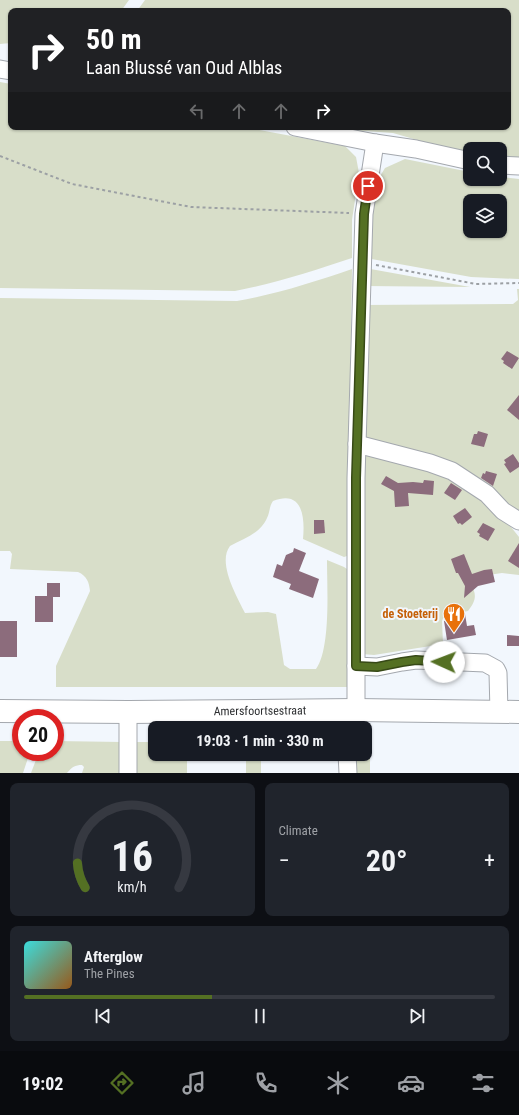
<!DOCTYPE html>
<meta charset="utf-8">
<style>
body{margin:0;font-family:"Roboto Condensed",sans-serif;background:#20242c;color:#f1f3f6;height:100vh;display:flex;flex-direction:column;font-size:15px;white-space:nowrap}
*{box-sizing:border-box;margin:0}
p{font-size:13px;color:#9ea1a6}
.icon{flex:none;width:22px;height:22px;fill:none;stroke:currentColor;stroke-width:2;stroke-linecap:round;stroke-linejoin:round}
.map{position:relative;height:773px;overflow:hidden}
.drawer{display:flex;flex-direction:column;gap:10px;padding:10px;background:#0d0f14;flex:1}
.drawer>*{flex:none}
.banner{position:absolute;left:8px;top:8px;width:503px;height:122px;border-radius:8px;box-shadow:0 1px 3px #0004;background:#202124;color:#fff;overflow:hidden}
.fabs{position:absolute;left:463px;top:142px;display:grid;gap:8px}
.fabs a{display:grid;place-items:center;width:44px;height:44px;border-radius:8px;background:#171b24;box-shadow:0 1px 3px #0004;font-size:20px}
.speed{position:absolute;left:12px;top:709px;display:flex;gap:8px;font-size:20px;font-weight:700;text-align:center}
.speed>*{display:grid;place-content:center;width:52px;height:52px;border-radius:50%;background:#171b24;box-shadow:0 1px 3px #0004;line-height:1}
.speed .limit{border:6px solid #d22;background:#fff;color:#111}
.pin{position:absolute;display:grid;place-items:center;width:34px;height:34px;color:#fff;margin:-17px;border:2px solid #fff;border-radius:50%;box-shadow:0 1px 4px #0007}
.me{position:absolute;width:44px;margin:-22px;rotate:272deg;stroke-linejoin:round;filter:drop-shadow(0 0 3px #0008)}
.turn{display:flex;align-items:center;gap:14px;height:84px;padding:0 12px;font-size:18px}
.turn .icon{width:52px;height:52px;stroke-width:2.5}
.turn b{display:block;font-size:28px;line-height:34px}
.lanes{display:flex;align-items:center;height:38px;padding:0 12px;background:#0003;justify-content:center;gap:20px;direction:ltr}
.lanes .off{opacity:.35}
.big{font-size:30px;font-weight:700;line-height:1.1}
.drawer .tile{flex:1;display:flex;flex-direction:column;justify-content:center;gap:6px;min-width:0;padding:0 14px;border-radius:8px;background:#20242c}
.drawer .dial{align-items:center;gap:0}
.dial svg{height:104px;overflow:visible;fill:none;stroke:#363941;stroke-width:7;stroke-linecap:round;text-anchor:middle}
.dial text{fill:#f1f3f6;stroke:none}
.song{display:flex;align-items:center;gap:12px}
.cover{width:48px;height:48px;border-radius:6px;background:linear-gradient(135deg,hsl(180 70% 55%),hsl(30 70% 35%))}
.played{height:4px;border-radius:2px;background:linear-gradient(90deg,#547023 40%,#363941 40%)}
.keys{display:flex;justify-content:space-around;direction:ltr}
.heat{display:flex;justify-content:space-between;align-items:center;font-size:22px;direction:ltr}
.drawer .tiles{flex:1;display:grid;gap:10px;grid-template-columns:1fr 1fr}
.tile:last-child{grid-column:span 2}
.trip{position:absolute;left:148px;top:721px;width:224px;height:40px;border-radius:8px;background:#171b24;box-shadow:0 1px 3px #0004;font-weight:700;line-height:40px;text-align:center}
.tabs{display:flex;height:64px;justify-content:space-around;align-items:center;background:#090b0e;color:#9ea1a6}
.tabs .icon{width:28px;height:28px}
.tabs .selected{color:#547023}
.tabs b{font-size:18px;color:#f1f3f6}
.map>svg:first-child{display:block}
</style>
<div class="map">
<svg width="519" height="773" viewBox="0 0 519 773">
<rect width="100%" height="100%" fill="#f2f7fd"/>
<g fill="#d8dec9" fill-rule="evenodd">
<polygon points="0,0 129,0 121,11 11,11 11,43 0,44"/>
<polygon points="145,0 519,0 519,160 500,157 500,149 470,149 470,152 448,149 393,133 351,130 337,127 508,127 508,11 137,11"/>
<path d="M 0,82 L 11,84 L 11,127 L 244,127 L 345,146 L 356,157 L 359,173 L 352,220 L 352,258 C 313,271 276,283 235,291 L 0,288 Z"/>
<path d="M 405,159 L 470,172 L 470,179 L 500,179 L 500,177 L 519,179 L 519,279 L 471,277 L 366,258 L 370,198 L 379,178 L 385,168 ZM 470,201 L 500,201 L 500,231 L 470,231 Z"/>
<polygon points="365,268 470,287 364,286"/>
<path d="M 352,269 L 349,473 L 350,555 L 344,557 L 303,539 C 305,518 303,489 273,501 C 269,507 270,512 267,518 C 260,534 244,538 230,546 C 217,563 237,597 245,613 L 268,612 L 276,614 L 284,665 L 290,669 L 316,669 C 331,648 327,587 327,560 L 344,567 L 350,571 L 348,687 L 56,687 L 56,666 L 90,591 C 89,582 87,576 78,572 L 10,569 L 12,554 L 10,551 L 0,551 L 0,298 L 237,301 C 277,294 314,282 352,269 Z"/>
<polygon points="517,289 519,289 519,512 492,494 361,443 363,305 513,304 518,300"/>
<path d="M 361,451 L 387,456 L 465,483 L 511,527 L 519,537 L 519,575 L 502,573 L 488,575 L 471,584 C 477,595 476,601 468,611 L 444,616 L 442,621 L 443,644 L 374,655 L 362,654 Z"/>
<polygon points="0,741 21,741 21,752 30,752 23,773 0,773"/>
<path d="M 55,741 L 122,742 L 122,773 L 82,773 L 84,767 L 82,765 C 75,765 72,767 67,773 L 31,773 L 39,752 L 55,752 Z"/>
<polygon points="365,741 370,741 370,773 353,773 352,754 365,754"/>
<polygon points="134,742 155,742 155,754 187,754 187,773 133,773"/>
<rect x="246" y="754" width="15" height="19"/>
</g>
<g fill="#8c6c7c">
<polygon points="507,351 519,358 512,369 503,363 504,361 501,359"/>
<polygon points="519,395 519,420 507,410"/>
<polygon points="478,431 488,434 484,447 471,444 474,434 477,434"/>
<polygon points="513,454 519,463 519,467 510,473 504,464 506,463 504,460"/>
<polygon points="486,471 497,474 493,486 481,478 483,473 485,474"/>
<polygon points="386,476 398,483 413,482 423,483 424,480 434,481 433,495 408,493 409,506 395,507 394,491 381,484"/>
<polygon points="451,483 462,490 455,500 444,493"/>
<polygon points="465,508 472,517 462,525 460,523 458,524 453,516"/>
<polygon points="314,520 324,520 325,533 314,534"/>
<polygon points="483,523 495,529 488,541 479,536 480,534 477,532"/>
<polygon points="519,543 519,568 508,561"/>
<polygon points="294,548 306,553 299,571 319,579 313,598 289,589 291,584 273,577 277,564 282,566 286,555 293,552"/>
<polygon points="464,554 472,574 484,570 492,569 495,582 478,586 464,598 465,586 458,573 456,573 451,559"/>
<polygon points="47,583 60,583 60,597 53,597 53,622 35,622 35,596 47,596"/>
<polygon points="465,614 467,626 474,625 476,635 447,640 444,621 451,620 451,616"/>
<rect x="0" y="621" width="17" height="36"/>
<polygon points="507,635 519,636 519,646 507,646"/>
</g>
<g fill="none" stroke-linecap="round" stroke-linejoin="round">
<g stroke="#a4a8ae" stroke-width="19">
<g id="minor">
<polyline points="0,69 11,71"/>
<polyline points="295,127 375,143 416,149 470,161"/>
<polyline points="500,165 519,166"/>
<polyline points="357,444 430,463 452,471 487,494 503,511 519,521"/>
<polyline points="356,666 377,667 402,662 416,660 485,663 496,669 498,673 499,712"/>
<polyline points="356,710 356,478 364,214 375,143"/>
<polyline points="346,728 347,710"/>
<polyline points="347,754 348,773"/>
<polyline points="128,773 128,712"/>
</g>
</g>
<g stroke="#a4a8ae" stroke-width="24">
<g id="major">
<path id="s1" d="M 0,711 L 128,712 L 356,710 L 519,712"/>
</g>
</g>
<g stroke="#9ca0a4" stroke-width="2" stroke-dasharray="3 3" stroke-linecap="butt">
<polyline points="0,156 72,184 191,207 349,213"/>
<polyline points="376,265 476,284 519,283"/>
</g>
<use href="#minor" stroke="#fff" stroke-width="17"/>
<use href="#major" stroke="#fff" stroke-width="22"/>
</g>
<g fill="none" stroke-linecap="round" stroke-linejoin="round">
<g stroke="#374917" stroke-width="10">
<polyline id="route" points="368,186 364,214 356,478 356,666 377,667 402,662 416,660 444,662"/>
</g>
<use href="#route" stroke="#547023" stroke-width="7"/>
</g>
<defs>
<g id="restaurant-pin" transform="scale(1.15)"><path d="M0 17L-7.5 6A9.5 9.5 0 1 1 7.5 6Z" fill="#e8710a" stroke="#f2f7fd"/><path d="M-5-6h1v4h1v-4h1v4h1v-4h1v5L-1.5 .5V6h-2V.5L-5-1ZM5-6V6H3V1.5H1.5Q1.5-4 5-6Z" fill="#fff"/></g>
</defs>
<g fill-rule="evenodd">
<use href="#restaurant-pin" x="454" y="614"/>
</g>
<g text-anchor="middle" stroke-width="4" stroke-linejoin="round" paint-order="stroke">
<g font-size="12" font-weight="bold" fill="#c56008" stroke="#f2f7fd" text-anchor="end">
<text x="438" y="618">de Stoeterij</text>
</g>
<g font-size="12" fill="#2d2f31" stroke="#f2f7fd">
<text dy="4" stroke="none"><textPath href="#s1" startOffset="260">Amersfoortsestraat</textPath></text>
</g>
</g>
</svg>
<div class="fabs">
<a><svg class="icon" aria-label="search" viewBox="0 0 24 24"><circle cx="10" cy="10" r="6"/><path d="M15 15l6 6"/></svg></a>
<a><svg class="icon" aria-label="layers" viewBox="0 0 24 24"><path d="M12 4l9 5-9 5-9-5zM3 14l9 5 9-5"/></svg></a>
</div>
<div class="speed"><div class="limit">20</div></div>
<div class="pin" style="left:368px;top:186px;background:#d93025"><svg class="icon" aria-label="arrive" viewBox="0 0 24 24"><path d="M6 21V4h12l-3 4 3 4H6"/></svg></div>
<svg class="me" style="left:444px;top:662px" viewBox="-20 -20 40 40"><circle r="19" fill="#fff"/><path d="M0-13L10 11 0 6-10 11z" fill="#547023"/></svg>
<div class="trip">19:03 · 1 min · 330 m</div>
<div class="banner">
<div class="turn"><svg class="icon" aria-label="right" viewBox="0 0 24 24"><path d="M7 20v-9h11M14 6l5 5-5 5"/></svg><div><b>50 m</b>Laan Blussé van Oud Alblas</div></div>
<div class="lanes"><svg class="icon off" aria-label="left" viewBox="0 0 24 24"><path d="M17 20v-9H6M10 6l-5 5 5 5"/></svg><svg class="icon off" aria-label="ahead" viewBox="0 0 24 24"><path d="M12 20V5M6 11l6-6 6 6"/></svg><svg class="icon off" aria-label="ahead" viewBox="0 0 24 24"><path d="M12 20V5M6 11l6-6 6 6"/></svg><svg class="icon" aria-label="right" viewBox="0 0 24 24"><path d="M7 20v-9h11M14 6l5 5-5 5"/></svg></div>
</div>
</div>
<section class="drawer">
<div class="tiles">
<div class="tile dial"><svg viewBox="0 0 100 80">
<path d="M14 69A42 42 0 1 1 86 69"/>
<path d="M14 69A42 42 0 0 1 8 50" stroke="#547023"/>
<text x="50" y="56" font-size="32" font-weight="700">16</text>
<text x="50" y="72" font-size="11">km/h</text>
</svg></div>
<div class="tile"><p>Climate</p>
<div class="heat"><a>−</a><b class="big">20°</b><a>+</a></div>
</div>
<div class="tile">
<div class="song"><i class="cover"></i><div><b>Afterglow</b><p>The Pines</p></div></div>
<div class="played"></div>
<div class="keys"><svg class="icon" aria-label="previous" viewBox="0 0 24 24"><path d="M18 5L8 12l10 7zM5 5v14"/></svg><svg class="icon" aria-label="pause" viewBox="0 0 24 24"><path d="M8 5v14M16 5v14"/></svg><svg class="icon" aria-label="next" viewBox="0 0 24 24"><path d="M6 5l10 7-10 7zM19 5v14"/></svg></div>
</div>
</div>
</section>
<nav class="tabs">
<b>19:02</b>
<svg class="icon selected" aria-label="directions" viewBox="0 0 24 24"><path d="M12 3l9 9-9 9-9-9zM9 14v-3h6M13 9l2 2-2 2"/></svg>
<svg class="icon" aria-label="music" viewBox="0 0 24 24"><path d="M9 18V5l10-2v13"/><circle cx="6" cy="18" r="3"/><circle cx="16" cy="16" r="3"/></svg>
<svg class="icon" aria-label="phone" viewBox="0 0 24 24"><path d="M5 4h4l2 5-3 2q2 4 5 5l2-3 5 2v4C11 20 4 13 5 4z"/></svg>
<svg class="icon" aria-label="climate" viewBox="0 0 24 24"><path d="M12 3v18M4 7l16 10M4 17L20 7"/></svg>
<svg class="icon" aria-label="car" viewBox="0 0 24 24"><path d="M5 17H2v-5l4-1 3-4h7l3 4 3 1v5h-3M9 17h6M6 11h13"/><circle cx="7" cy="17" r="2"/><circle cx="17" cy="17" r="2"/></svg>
<svg class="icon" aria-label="filters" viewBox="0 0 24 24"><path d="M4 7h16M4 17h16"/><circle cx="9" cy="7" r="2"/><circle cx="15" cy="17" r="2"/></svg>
</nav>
